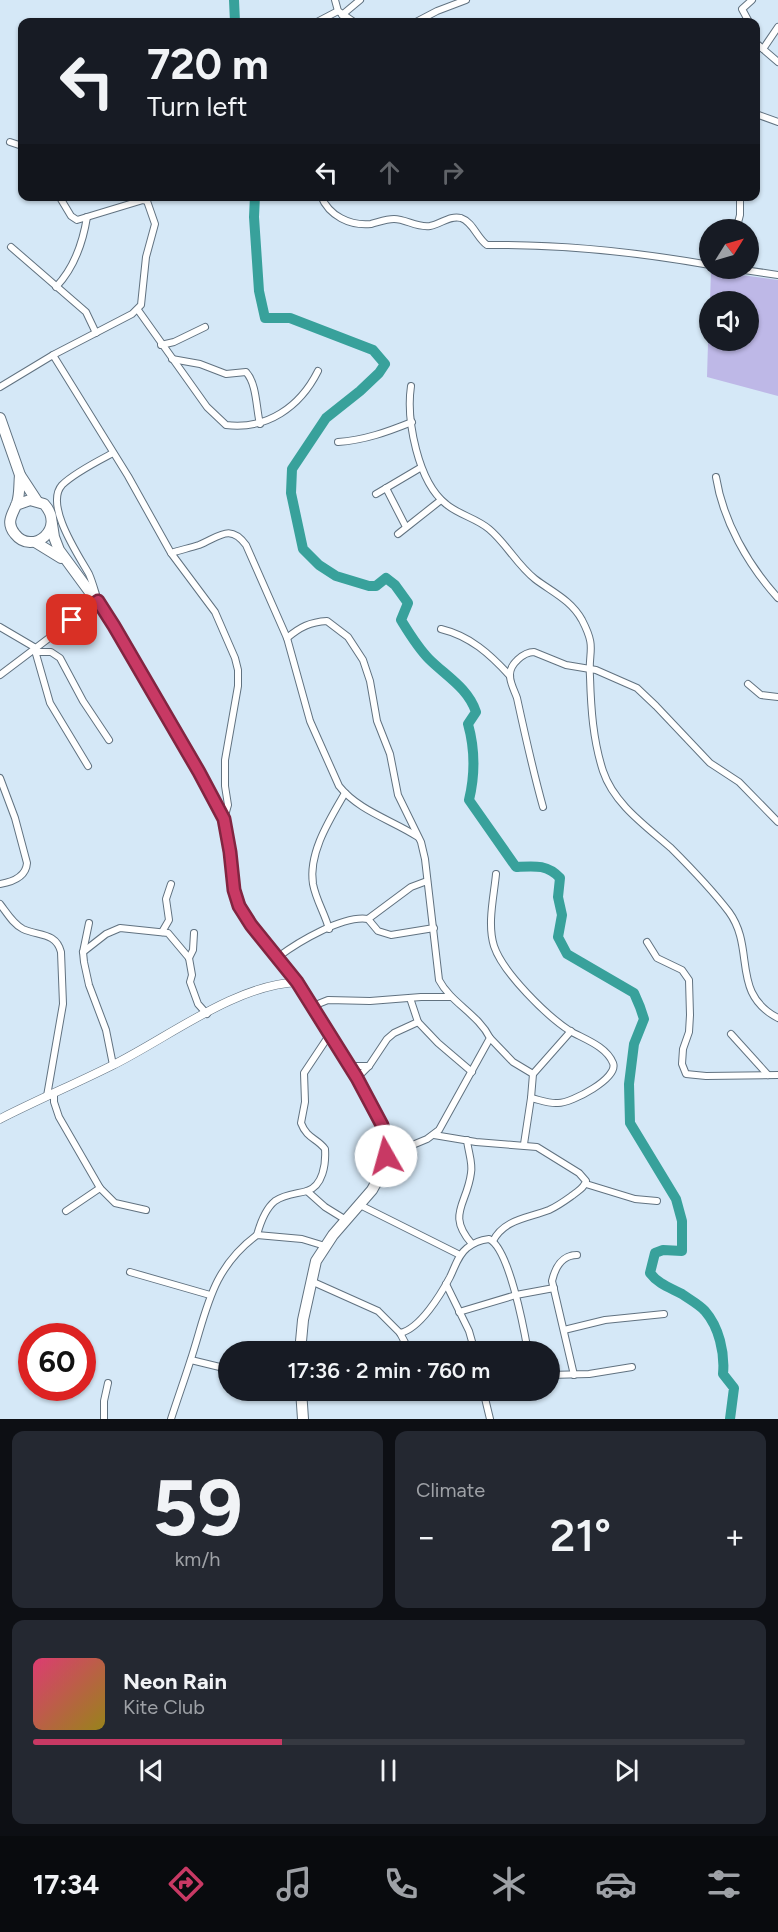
<!DOCTYPE html>
<meta charset="utf-8">
<style>
body{margin:0;font-family:Figtree,sans-serif;background:#242831;color:#f1f3f6;height:100vh;display:flex;flex-direction:column;font-size:22px;white-space:nowrap}
*{box-sizing:border-box;margin:0}
p{font-size:20px;color:#9ea1a6}
.icon{flex:none;width:33px;height:33px;fill:none;stroke:currentColor;stroke-width:2;stroke-linecap:round;stroke-linejoin:round}
.map{position:relative;height:1419px;overflow:hidden}
.sheet{display:flex;flex-direction:column;gap:12px;padding:12px;background:#0d0f14;flex:1}
.sheet>*{flex:none}
.guide{position:absolute;left:18px;top:18px;width:742px;height:183px;border-radius:12px;box-shadow:0 2px 4px #0004;background:#171b24;color:#f1f3f6;overflow:hidden}
.needle{width:39px;rotate:53deg}
.tools{position:absolute;left:699px;top:219px;display:grid;gap:12px}
.tools a{display:grid;place-items:center;width:60px;height:60px;border-radius:50%;background:#171b24;box-shadow:0 2px 4px #0004;font-size:30px}
.speed{position:absolute;left:18px;top:1323px;display:flex;gap:12px;font-size:30px;font-weight:700;text-align:center}
.speed>*{display:grid;place-content:center;width:78px;height:78px;border-radius:50%;background:#171b24;box-shadow:0 2px 4px #0004;line-height:1}
.speed .limit{border:9px solid #d22;background:#fff;color:#111}
.pin{position:absolute;display:grid;place-items:center;width:51px;height:51px;color:#fff;margin:-26px;border-radius:12px;box-shadow:0 3px 9px #0006}
.me{position:absolute;width:66px;margin:-33px;rotate:353deg;stroke-linejoin:round;filter:drop-shadow(0 0 4px #0008)}
.turn{display:flex;align-items:center;gap:21px;height:126px;padding:0 30px;font-size:27px}
.turn .icon{width:78px;height:78px;stroke-width:2.5}
.turn b{display:block;font-size:42px;line-height:51px}
.lanes{display:flex;align-items:center;height:57px;padding:0 30px;background:#0003;justify-content:center;gap:30px;direction:ltr}
.lanes .off{opacity:.35}
.big{font-size:45px;font-weight:600;line-height:1.1}
.sheet .card{flex:1;display:flex;flex-direction:column;justify-content:center;gap:9px;min-width:0;padding:0 21px;border-radius:12px;background:#242831}
.sheet .dial{align-items:center;gap:0}
.dial b{font-size:78px;line-height:1}
.song{display:flex;align-items:center;gap:18px}
.cover{width:72px;height:72px;border-radius:9px;background:linear-gradient(135deg,hsl(340 70% 55%),hsl(50 70% 35%))}
.played{height:6px;border-radius:3px;background:linear-gradient(90deg,#c83964 35%,#363941 35%)}
.keys{display:flex;justify-content:space-around;direction:ltr}
.heat{display:flex;justify-content:space-between;align-items:center;font-size:33px;direction:ltr}
.sheet .tiles{flex:1;display:grid;gap:12px;grid-template-columns:1fr 1fr}
.card:last-child{grid-column:span 2}
.trip{position:absolute;left:218px;top:1341px;width:342px;height:60px;border-radius:30px;background:#171b24;box-shadow:0 2px 4px #0004;font-weight:600;line-height:60px;text-align:center}
.dock{display:flex;height:96px;justify-content:space-around;align-items:center;background:#090b0e;color:#9ea1a6}
.dock .icon{width:42px;height:42px}
.dock .active{color:#c83964}
.dock b{font-size:27px;color:#f1f3f6}
.map>svg:first-child{display:block}
</style>
<div class="map">
<svg width="778" height="1419" viewBox="0 0 778 1419">
<rect width="100%" height="100%" fill="#d5e8f7"/>
<polygon fill="#beb8e7" points="711,271 778,280 778,396 707,377 709,309 710,340 748,340 748,302 710,301"/>
<g fill="none" stroke-linecap="round" stroke-linejoin="round">
<g stroke="#38a19b" stroke-width="10">
<polyline points="234,0 235,22"/>
<path d="M 255,196 L 254,217 L 259,291 L 265,318 L 290,318 L 373,350 L 385,364 L 379,373 L 360,391 L 326,418 L 292,469 L 291,493 L 303,549 L 319,565 L 336,576 L 369,586 L 376,586 L 386,578 L 395,585 L 408,603 L 401,620 C 409,633 418,648 429,659 C 446,676 468,688 476,712 L 468,724 C 475,749 475,775 469,800 L 516,867 C 534,866 547,864 560,878 L 558,897 L 562,915 L 558,937 L 567,954 L 634,993 L 640,1007 L 644,1019 L 634,1044 L 629,1084 L 630,1123 L 676,1199 L 682,1221 L 682,1251 L 663,1250 L 655,1253 L 650,1273 C 658,1284 671,1288 682,1294 C 689,1299 700,1305 705,1311 C 719,1327 725,1353 723,1374 L 734,1388 L 730,1419"/>
</g>
<g stroke="#617280" stroke-width="8">
<g id="minor">
<polyline points="335,0 338,11 354,22"/>
<polyline points="342,15 360,0"/>
<polyline points="317,22 338,11"/>
<polyline points="416,22 437,11 466,0"/>
<polyline points="749,22 742,9 752,0"/>
<polyline points="756,43 778,62"/>
<polyline points="763,49 778,27"/>
<polyline points="756,114 778,122"/>
<polyline points="10,142 22,146"/>
<path d="M 321,196 C 329,216 350,226 371,224 C 379,222 386,219 394,219 C 406,219 417,228 430,226 C 441,224 450,215 461,218 C 473,222 477,238 487,245 C 561,244 636,252 710,265"/>
<polyline points="736,230 740,215 740,196"/>
<polyline points="11,247 86,312 96,333"/>
<polyline points="731,268 778,275"/>
<path d="M 56,287 C 74,268 83,242 87,217"/>
<path d="M 138,310 L 207,407 L 226,425 C 267,430 300,407 318,371"/>
<polyline points="161,345 174,342 205,327"/>
<polyline points="53,355 128,476 171,553 215,612 235,658 238,670 238,686 225,760 225,786 228,805 224,819"/>
<path d="M 172,359 L 200,364 L 226,374 L 246,372 C 257,384 256,408 260,424"/>
<path d="M 411,386 C 406,420 418,482 446,504 C 459,515 476,518 489,529 C 506,543 517,565 535,579 C 552,592 571,600 582,620 C 597,649 588,649 590,677 C 591,709 593,740 603,771 C 614,804 646,826 671,848 C 690,867 713,891 729,912 C 756,949 730,993 778,1018"/>
<polyline points="0,387 53,355 132,314 141,305 146,257 155,224 147,201 143,200 77,220 71,216 59,196"/>
<path d="M 338,442 C 365,440 387,432 412,422"/>
<path d="M 716,477 C 723,521 748,565 778,598"/>
<polyline points="386,488 406,527"/>
<polyline points="376,494 420,468"/>
<polyline points="398,534 441,500"/>
<path d="M 171,553 C 180,550 190,548 199,545 C 219,537 230,523 246,545 L 287,638 L 310,721 L 339,786 C 359,811 392,820 418,837"/>
<polyline points="0,627 34,647 50,703 88,766"/>
<path d="M 441,629 C 470,636 490,654 510,676"/>
<path d="M 287,638 C 300,627 310,622 327,621 L 348,637 L 363,660 L 370,681 L 377,721 L 390,754 L 398,795 L 421,842 L 425,859 L 439,980 C 451,1003 478,1014 490,1038 L 439,1130 L 427,1139 L 386,1156"/>
<polyline points="36,652 51,652 60,658 83,701 109,740"/>
<path d="M 0,675 L 98,601 C 95,592 93,583 89,574 C 79,556 44,505 62,485 C 74,473 98,461 113,453"/>
<polyline points="748,684 761,695 778,697"/>
<path d="M 0,778 L 15,818 L 27,863 C 26,877 12,882 0,884"/>
<path d="M 543,807 C 533,771 525,735 517,698 C 515,692 510,683 510,676 C 509,664 524,652 534,652 L 566,665 L 596,670 L 637,688 L 656,706 L 710,763 L 739,782 L 778,822"/>
<path d="M 496,874 C 494,896 487,924 494,946 C 503,973 547,1016 570,1031 C 584,1039 606,1046 613,1063 C 619,1078 572,1103 558,1103 C 550,1104 540,1100 531,1098"/>
<path d="M 0,904 C 7,913 13,924 23,929 C 38,936 56,932 61,952 L 63,1004 L 47,1096"/>
<polyline points="368,919 411,887 427,881"/>
<polyline points="89,923 83,952 84,962 89,985 106,1030 113,1065"/>
<path d="M 329,929 C 325,914 316,900 313,884 C 308,853 330,819 345,793"/>
<polyline points="162,932 169,920 166,899 171,884"/>
<polyline points="647,942 657,958 682,970 689,980 690,1015 689,1032 683,1049 682,1064 686,1074 706,1076 778,1075"/>
<polyline points="83,952 106,934 120,928 168,933 189,958 192,975 190,982 198,1004 207,1014"/>
<path d="M 278,957 C 298,942 343,915 368,919 L 378,931 L 391,935 L 434,928"/>
<polyline points="189,958 193,950 194,933"/>
<polyline points="313,1006 328,1000 370,1001 421,997 451,997"/>
<polyline points="418,1022 438,1043 472,1072"/>
<polyline points="731,1034 768,1075"/>
<polyline points="490,1038 513,1062 533,1074"/>
<polyline points="350,1066 369,1066"/>
<polyline points="357,1078 369,1066 387,1039 394,1033 418,1022 410,998"/>
<polyline points="54,1093 54,1102 59,1117 100,1188 115,1203 146,1210"/>
<path d="M 434,1135 L 476,1142 L 537,1147 L 579,1173 L 586,1181 C 584,1188 579,1190 573,1195 C 566,1200 558,1206 549,1210 C 529,1218 504,1219 493,1241"/>
<path d="M 467,1140 C 468,1151 473,1163 471,1173 C 467,1205 446,1214 472,1244"/>
<polyline points="524,1144 531,1098 533,1074 571,1031"/>
<polyline points="586,1184 635,1199 657,1201"/>
<polyline points="307,1191 325,1207 346,1220"/>
<polyline points="360,1205 460,1255"/>
<polyline points="66,1211 100,1188"/>
<path d="M 257,1235 C 260,1224 265,1209 275,1201 C 285,1194 296,1194 307,1191 C 323,1186 326,1164 325,1149 C 317,1138 307,1139 301,1123 L 305,1102 L 304,1073 L 330,1034"/>
<polyline points="130,1272 210,1295"/>
<polyline points="311,1281 378,1311 400,1333 410,1352"/>
<polyline points="446,1284 469,1331 475,1352"/>
<polyline points="459,1312 516,1295 554,1288"/>
<polyline points="564,1330 605,1320 664,1314"/>
<path d="M 400,1333 C 420,1329 441,1294 450,1277 C 455,1267 458,1255 467,1248 C 473,1243 481,1240 489,1239 C 509,1248 524,1329 528,1352"/>
<polyline points="191,1360 228,1369"/>
<polyline points="549,1375 589,1374 632,1367"/>
<path d="M 574,1375 L 552,1281 C 555,1268 562,1255 577,1255"/>
<polyline points="483,1390 490,1419"/>
<polyline points="104,1419 104,1401 108,1383"/>
<path d="M 171,1419 C 177,1400 184,1381 190,1362 C 207,1311 210,1270 257,1235 L 302,1239 L 325,1246"/>
</g>
</g>
<g stroke="#617280" stroke-width="9">
<path id="tertiary" d="M 0,1119 C 37,1100 75,1084 111,1066 C 168,1038 234,985 298,982"/>
</g>
<g stroke="#617280" stroke-width="12">
<g id="primary">
<polyline points="52,524 54,537 59,550 114,625 199,772 224,819 227,832 234,890 244,915 298,982 357,1078 376,1112 385,1132 386,1156 382,1172 372,1190 333,1235 316,1261 303,1320 300,1352"/>
<polyline points="35,542 61,558"/>
<polyline points="301,1390 303,1419"/>
</g>
</g>
<g stroke="#617280" stroke-width="12">
<g id="trunk">
<polyline points="0,418 20,475 37,501"/>
<path d="M 16,505 L 30,500 L 44,504 C 67,529 32,556 15,534 C 5,522 13,514 17,503 C 20,494 19,484 20,475"/>
</g>
</g>
<use href="#minor" stroke="#fff" stroke-width="6"/>
<use href="#tertiary" stroke="#fff" stroke-width="8"/>
<use href="#primary" stroke="#fff" stroke-width="10"/>
<use href="#trunk" stroke="#fff" stroke-width="10"/>
</g>
<g fill="none" stroke-linecap="round" stroke-linejoin="round">
<g stroke="#822541" stroke-width="15">
<polyline id="route" points="72,620 98,601 114,626 199,772 224,819 230,852 234,890 239,906 251,925 297,982 357,1078 382,1125 386,1139 386,1156"/>
</g>
<use href="#route" stroke="#c83964" stroke-width="10"/>
</g>
</svg>
<div class="tools">
<a><svg class="needle" viewBox="-14 -14 28 28"><path d="M0-13l5 13h-10z" fill="#e53935"/><path d="M0 13l5-13h-10z" fill="#9ea1a6"/></svg></a>
<a><svg class="icon" aria-label="sound" viewBox="0 0 24 24"><path d="M4 9h4l5-4v14l-5-4H4zM17 9q2 3 0 6"/></svg></a>
</div>
<div class="speed"><div class="limit">60</div></div>
<div class="pin" style="left:72px;top:620px;background:#d93025"><svg class="icon" aria-label="arrive" viewBox="0 0 24 24"><path d="M6 21V4h12l-3 4 3 4H6"/></svg></div>
<svg class="me" style="left:386px;top:1156px" viewBox="-20 -20 40 40"><circle r="19" fill="#fff"/><path d="M0-13L10 11 0 6-10 11z" fill="#c83964"/></svg>
<div class="trip">17:36 · 2 min · 760 m</div>
<div class="guide">
<div class="turn"><svg class="icon" aria-label="left" viewBox="0 0 24 24"><path d="M17 20v-9H6M10 6l-5 5 5 5"/></svg><div><b>720 m</b>Turn left</div></div>
<div class="lanes"><svg class="icon" aria-label="left" viewBox="0 0 24 24"><path d="M17 20v-9H6M10 6l-5 5 5 5"/></svg><svg class="icon off" aria-label="ahead" viewBox="0 0 24 24"><path d="M12 20V5M6 11l6-6 6 6"/></svg><svg class="icon off" aria-label="right" viewBox="0 0 24 24"><path d="M7 20v-9h11M14 6l5 5-5 5"/></svg></div>
</div>
</div>
<section class="sheet">
<div class="tiles">
<div class="card dial"><b>59</b><p>km/h</p></div>
<div class="card"><p>Climate</p>
<div class="heat"><a>−</a><b class="big">21°</b><a>+</a></div>
</div>
<div class="card">
<div class="song"><i class="cover"></i><div><b>Neon Rain</b><p>Kite Club</p></div></div>
<div class="played"></div>
<div class="keys"><svg class="icon" aria-label="previous" viewBox="0 0 24 24"><path d="M18 5L8 12l10 7zM5 5v14"/></svg><svg class="icon" aria-label="pause" viewBox="0 0 24 24"><path d="M8 5v14M16 5v14"/></svg><svg class="icon" aria-label="next" viewBox="0 0 24 24"><path d="M6 5l10 7-10 7zM19 5v14"/></svg></div>
</div>
</div>
</section>
<nav class="dock">
<b>17:34</b>
<svg class="icon active" aria-label="directions" viewBox="0 0 24 24"><path d="M12 3l9 9-9 9-9-9zM9 14v-3h6M13 9l2 2-2 2"/></svg>
<svg class="icon" aria-label="music" viewBox="0 0 24 24"><path d="M9 18V5l10-2v13"/><circle cx="6" cy="18" r="3"/><circle cx="16" cy="16" r="3"/></svg>
<svg class="icon" aria-label="phone" viewBox="0 0 24 24"><path d="M5 4h4l2 5-3 2q2 4 5 5l2-3 5 2v4C11 20 4 13 5 4z"/></svg>
<svg class="icon" aria-label="climate" viewBox="0 0 24 24"><path d="M12 3v18M4 7l16 10M4 17L20 7"/></svg>
<svg class="icon" aria-label="car" viewBox="0 0 24 24"><path d="M5 17H2v-5l4-1 3-4h7l3 4 3 1v5h-3M9 17h6M6 11h13"/><circle cx="7" cy="17" r="2"/><circle cx="17" cy="17" r="2"/></svg>
<svg class="icon" aria-label="filters" viewBox="0 0 24 24"><path d="M4 7h16M4 17h16"/><circle cx="9" cy="7" r="2"/><circle cx="15" cy="17" r="2"/></svg>
</nav>
